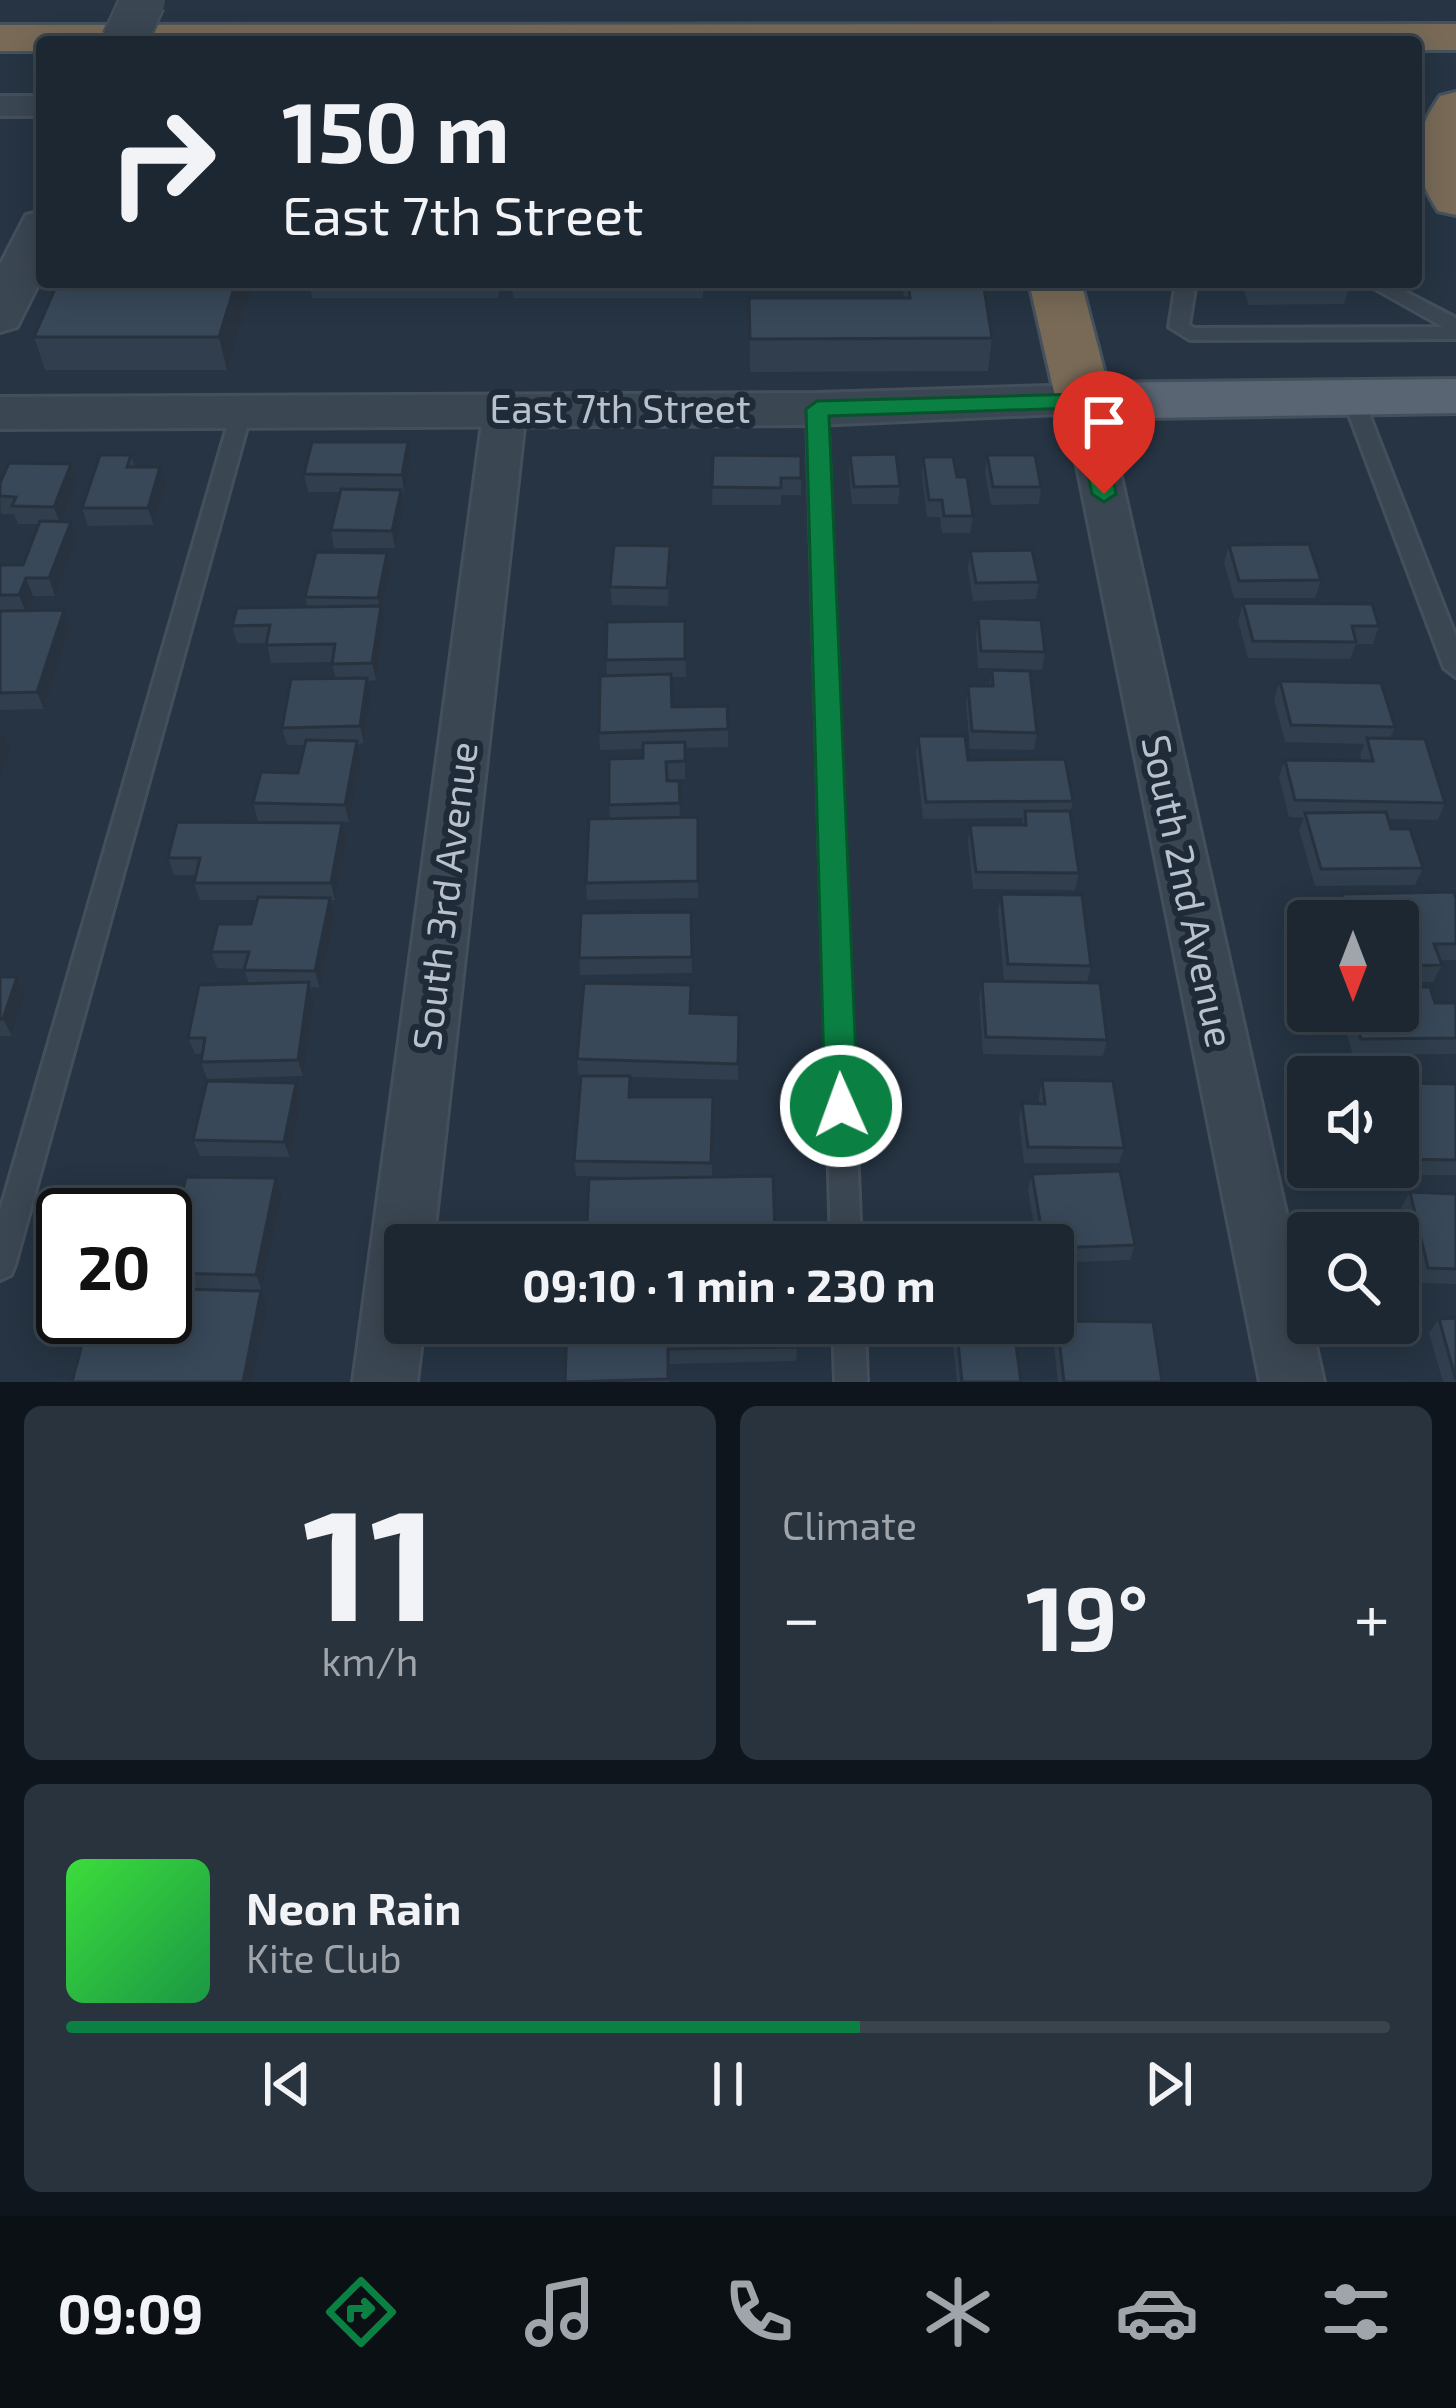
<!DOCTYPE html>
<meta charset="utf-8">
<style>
body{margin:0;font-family:"Exo 2",sans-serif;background:#29333e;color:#f1f3f6;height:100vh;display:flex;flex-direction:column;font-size:45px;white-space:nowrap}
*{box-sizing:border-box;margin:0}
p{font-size:39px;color:#a0a5ac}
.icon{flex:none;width:66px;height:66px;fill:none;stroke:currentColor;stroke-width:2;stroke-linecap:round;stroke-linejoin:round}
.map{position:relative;height:1382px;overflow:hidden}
.sheet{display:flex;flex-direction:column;gap:24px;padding:24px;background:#0f151c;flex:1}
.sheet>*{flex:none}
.banner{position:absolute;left:36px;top:36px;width:1386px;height:252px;border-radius:12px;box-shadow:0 6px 30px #0003,0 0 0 3px #3a444d;background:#1c2732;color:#f1f3f6;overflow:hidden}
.needle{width:78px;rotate:180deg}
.controls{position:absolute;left:1287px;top:900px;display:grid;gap:24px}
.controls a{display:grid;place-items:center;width:132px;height:132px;border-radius:12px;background:#1c2732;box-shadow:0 6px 30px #0003,0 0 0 3px #3a444d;font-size:60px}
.speed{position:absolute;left:36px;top:1188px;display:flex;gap:24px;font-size:60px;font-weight:700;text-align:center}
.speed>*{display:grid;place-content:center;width:156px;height:156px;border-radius:50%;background:#1c2732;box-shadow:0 6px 30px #0003,0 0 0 3px #3a444d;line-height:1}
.speed .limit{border:6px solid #111;border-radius:18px;background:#fff;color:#111}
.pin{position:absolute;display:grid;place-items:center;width:102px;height:102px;color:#fff;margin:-123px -51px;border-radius:50% 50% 50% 0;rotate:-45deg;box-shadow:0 0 12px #0007}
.pin .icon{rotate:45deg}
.me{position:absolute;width:132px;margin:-66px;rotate:358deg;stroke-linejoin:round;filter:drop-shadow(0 0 9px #0008)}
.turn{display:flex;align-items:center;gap:42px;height:252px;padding:0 48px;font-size:54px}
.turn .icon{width:156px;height:156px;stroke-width:2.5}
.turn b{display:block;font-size:84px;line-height:102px}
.big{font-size:90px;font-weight:700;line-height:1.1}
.sheet .card{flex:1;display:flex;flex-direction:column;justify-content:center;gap:18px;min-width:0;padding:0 42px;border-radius:18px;background:#29333e}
.sheet .dial{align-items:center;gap:0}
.dial b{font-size:156px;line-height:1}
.song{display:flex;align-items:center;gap:36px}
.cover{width:144px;height:144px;border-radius:18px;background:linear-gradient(135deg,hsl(120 70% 55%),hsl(140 70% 35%))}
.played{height:12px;border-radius:6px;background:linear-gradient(90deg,#0b8043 60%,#3a444d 60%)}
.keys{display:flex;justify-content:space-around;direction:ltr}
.heat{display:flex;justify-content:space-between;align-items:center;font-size:66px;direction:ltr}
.sheet .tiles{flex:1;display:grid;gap:24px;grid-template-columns:1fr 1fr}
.card:last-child{grid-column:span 2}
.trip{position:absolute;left:384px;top:1224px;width:690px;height:120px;border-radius:12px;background:#1c2732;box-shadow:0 6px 30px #0003,0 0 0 3px #3a444d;font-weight:700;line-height:120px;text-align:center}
.dock{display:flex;height:192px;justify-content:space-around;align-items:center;background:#0b1014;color:#a0a5ac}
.dock .icon{width:84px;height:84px}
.dock .current{color:#0b8043}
.dock b{font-size:54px;color:#f1f3f6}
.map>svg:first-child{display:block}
</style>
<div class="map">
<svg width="1456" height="1382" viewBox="0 0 1456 1382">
<rect width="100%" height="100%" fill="#263443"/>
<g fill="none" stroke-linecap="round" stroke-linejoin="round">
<g stroke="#444f5c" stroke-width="6">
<g id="service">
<polygon points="1176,282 1196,282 1189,325 1194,328 1443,327 1363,282 1387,282 1456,318 1456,339 1190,340 1169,327"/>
<polygon points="1352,390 1362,396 1456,637 1456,677 1444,668 1342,396"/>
<polygon points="817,403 827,409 861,1245 831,1245 807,409"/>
<polygon points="241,407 251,413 15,1265 11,1275 0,1280 0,1211 231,413"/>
<polygon points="833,1323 865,1323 867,1382 835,1382"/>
</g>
</g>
<g stroke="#444f5c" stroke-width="6">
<g id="minor">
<rect x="0" y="96" width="42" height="20"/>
<polygon points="1084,388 1098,392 1104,401 1324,1382 1260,1382 1064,401 1070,392"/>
<polygon points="505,396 520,400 526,409 433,1245 405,1245 405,1323 424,1323 417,1382 353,1382 484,409 490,400"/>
</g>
</g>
<g stroke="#444f5c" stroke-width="6">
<g id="tertiary">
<polygon points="42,211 42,277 17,327 0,332 0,265 26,215"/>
<polygon points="1084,385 1102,390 1110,401 1102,412 817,425 0,429 0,397 817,393"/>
</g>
</g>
<g stroke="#444f5c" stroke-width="6">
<polygon id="primary" points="1456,379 1456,413 1084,419 1064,413 1056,401 1064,389 1084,383"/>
</g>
<g stroke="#45515d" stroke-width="6">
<g id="motorway">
<polygon points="1456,24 1456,50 1416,50 1416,42 42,42 42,51 0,51 0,25"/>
<path d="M 1456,92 L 1456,215 L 1438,211 C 1410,169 1412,136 1440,96 Z"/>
<polygon points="1029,282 1081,282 1112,401 1104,413 1084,419 1064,413 1056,401"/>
</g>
</g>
<use href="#service" fill="#3a4652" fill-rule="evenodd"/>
<use href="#minor" fill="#3a4652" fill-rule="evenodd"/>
<use href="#tertiary" fill="#3a4652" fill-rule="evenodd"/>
<use href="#primary" fill="#596572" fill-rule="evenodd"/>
<use href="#motorway" fill="#786a57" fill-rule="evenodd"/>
<g stroke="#444f5c" stroke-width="48" stroke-linecap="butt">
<polyline id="tertiary-bridge" points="124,42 143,0"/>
</g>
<use href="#tertiary-bridge" stroke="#3a4652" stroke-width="44"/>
</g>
<g fill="#303e4d">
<polygon points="309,282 501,282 498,298 312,298"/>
<polygon points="512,282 703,282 703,298 513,298"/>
<polygon points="902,282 983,282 992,338 988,371 750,372 749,298 904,298"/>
<polygon points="1241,282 1351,282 1344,304 1249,305"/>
<polygon points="253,286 227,370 45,370 34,337"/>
<polygon points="131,455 135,467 166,484 154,525 88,526 82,508"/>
<polygon points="713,455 801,456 801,495 781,495 781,505 712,505"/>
<polygon points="850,455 900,486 898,504 852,504 849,472"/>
<polygon points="987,455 1041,487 1039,504 991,505 985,473"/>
<polygon points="923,457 957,477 973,516 970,533 942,533 940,517 927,517 922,474"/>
<polygon points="411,460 404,492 402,492 404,507 395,548 334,548 331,530 341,492 308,492 304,474"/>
<polygon points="77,482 61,522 77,539 55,596 33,596 27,610 64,610 70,627 44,709 0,710 0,565 23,565 39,524 18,524 14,514 1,514 0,483"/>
<polygon points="1229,545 1321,580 1315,598 1234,598 1224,563"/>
<polygon points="970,551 1039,582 1036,599 973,601 968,569"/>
<polygon points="387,553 390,570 382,610 384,623 376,680 368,681 371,695 364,743 358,744 361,759 349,822 258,821 253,803 298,773 305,745 287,745 282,728 335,678 332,662 271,663 267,643 237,643 232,626 308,607 305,597"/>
<polygon points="670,563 668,606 612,605 610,587"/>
<polygon points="1243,603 1379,626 1373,644 1356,644 1350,659 1248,658 1238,621"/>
<polygon points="978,618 1045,652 1042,670 978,668 976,636"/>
<polygon points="685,621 686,677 671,677 672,707 728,729 728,747 685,748 685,779 667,779 667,781 679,781 680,818 698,817 698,898 587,900 586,883 610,818 609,805 643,758 643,749 600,750 599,733 607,676 606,660"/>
<polygon points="992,670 1037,733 1034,750 970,749 966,703 968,686 989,686"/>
<polygon points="1280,681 1395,727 1390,738 1445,803 1438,820 1388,819 1391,829 1423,868 1415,885 1315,886 1299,830 1304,818 1289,817 1279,777 1285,760 1362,761 1360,755 1364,744 1285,742 1274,699"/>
<polygon points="918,736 968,760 1073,801 1070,813 1079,873 1075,890 973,889 968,843 970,825 1022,825 1023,818 923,819 916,754"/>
<polygon points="342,823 346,840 335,900 331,900 335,915 320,988 311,987 314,999 303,1076 207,1079 201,1062 202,1054 195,1054 188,1038 249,983 244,969 217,968 211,952 251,924 257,900 200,900 194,883 196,875 174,875 168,858"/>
<polygon points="1001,894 1091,966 1087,982 1004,981 998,911"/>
<polygon points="1342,894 1456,899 1456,960 1440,960 1442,965 1433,982 1398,982 1398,921 1338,921 1335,911"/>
<polygon points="691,912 692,973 580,975 579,958"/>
<polygon points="0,977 17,977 25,993 12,1036 0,1036"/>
<polygon points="982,981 1107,1040 1103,1056 983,1054 979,997"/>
<polygon points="1435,1003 1456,1003 1456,1054 1353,1055 1340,1011 1398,1011"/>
<polygon points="691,1013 739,1015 738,1080 630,1077 631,1097 713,1097 712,1177 775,1233 775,1245 586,1245 667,1178 576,1176 574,1161 581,1076 579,1076 577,1059"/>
<polygon points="1042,1080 1124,1148 1119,1163 1024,1163 1019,1119 1022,1103 1039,1104 1039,1096"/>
<polygon points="296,1083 301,1099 290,1157 200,1156 193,1140"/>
<polygon points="1398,1083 1456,1084 1456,1175 1385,1175 1383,1167 1398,1167"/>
<polygon points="1032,1174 1135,1245 1130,1260 1053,1263 1053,1245 1037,1245 1028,1189"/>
<polygon points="276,1178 282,1194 262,1290 165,1288 165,1228 174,1228"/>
<polygon points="1410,1192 1456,1194 1456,1284 1418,1283 1401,1208"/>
<polygon points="1439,1319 1456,1382 1443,1382 1429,1333"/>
<polygon points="1057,1321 1162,1382 1058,1382 1053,1336"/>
<polygon points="567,1323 797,1347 796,1361 669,1364 669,1382 565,1382"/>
<polygon points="955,1323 1021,1382 957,1382 952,1335"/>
</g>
<g fill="#27323e">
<polygon points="236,282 252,282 253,286 227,370 219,337"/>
<polygon points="408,442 411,460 404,492 402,475"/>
<polygon points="71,464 77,482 60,524 54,507"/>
<polygon points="160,467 166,484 154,525 148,508"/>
<polygon points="401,490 404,507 395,548 392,531"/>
<polygon points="71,522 77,539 55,596 49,578"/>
<polygon points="387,553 390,570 382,610 384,623 376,680 372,663 380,611 378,598"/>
<polygon points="26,578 33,596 26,613 19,595"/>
<polygon points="64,610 70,627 44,709 37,692"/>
<polygon points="367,678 371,695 364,743 360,726"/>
<polygon points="3,732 10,749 0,779 0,739"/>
<polygon points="357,741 361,759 349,822 345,805"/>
<polygon points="342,823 346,840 335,900 331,883"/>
<polygon points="330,898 335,915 320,988 315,971"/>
<polygon points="17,977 25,993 12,1036 3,1019"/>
<polygon points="309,982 314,999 303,1076 298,1060"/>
<polygon points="296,1083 301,1099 290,1157 284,1142"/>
<polygon points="276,1178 282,1194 262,1290 256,1275"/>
<polygon points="261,1291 267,1306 252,1382 243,1382"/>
</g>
<g fill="#384859" stroke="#27323e" stroke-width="3">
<polygon points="58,282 236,282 219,337 34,337"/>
<polygon points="908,282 983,282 992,338 750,339 749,298 910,298"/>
<polygon points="312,442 408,442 402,475 304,474"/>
<polygon points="896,454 900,486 854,487 850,455"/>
<polygon points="100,455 131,455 127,467 160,467 148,508 82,508"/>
<polygon points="713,455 801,456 801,478 781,478 781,488 712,487"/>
<polygon points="987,455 1035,455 1041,487 993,487"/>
<polygon points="923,457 953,457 957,477 967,477 973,516 944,516 942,500 929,500"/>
<polygon points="9,463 71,464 54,507 12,506 16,497 0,496 0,483"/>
<polygon points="341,489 401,490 392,531 331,530"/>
<polygon points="40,521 71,522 49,578 26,578 19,595 0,595 0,565 23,565"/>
<polygon points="1309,544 1321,580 1239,581 1229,545"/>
<polygon points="614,545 670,546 667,588 610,587"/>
<polygon points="1032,550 1039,582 976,583 970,551"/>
<polygon points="316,552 387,553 378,598 305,597"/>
<polygon points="1243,603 1372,604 1379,626 1352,626 1356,642 1253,641"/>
<polygon points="381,606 372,663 332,664 335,644 266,645 270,625 232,626 237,608"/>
<polygon points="64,610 37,692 0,693 0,611"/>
<polygon points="978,618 1041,620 1045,652 981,651"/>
<polygon points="685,621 685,659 606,660 607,622"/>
<polygon points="992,670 1030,671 1037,733 972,731 968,686 993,686"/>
<polygon points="671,674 672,707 727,706 728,729 599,733 600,676"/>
<polygon points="367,678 360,726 282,728 291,679"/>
<polygon points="1280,681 1381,683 1395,727 1291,725"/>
<polygon points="918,736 965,736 968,760 1065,759 1073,801 926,802"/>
<polygon points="1367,738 1425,739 1445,803 1295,800 1285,760 1373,761"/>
<polygon points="306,740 357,741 345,805 253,803 261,772 298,773"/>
<polygon points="685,742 685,761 666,762 667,781 679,781 680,803 609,805 609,759 643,758 643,743"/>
<polygon points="1025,811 1070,811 1079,873 976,872 970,825 1026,825"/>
<polygon points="1386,812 1391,829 1410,829 1423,868 1321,869 1305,813"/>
<polygon points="698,817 698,881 586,883 589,819"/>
<polygon points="177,822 342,823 331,883 194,883 200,858 168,858"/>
<polygon points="1454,892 1456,899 1456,944 1434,944 1442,965 1398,966 1398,921 1350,921 1342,894"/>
<polygon points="1001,894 1082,895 1091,966 1008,964"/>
<polygon points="258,897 330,898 315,971 244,970 249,952 211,952 218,924 251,924"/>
<polygon points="691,912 692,957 579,958 581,913"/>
<polygon points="0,977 17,977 3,1019 0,1019"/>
<polygon points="982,981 1100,983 1107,1040 986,1037"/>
<polygon points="309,982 298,1060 201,1062 205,1038 188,1038 199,985"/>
<polygon points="584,983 691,985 690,1013 739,1015 738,1064 577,1059"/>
<polygon points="1398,987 1430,987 1435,1003 1456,1003 1456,1038 1361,1039 1353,1011 1398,1011"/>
<polygon points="581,1076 630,1076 629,1097 713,1097 711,1163 574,1161"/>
<polygon points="1042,1080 1113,1081 1124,1148 1028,1147 1022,1103 1045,1104"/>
<polygon points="207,1081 296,1083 284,1142 193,1140"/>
<polygon points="1398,1083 1456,1084 1456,1160 1398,1159"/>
<polygon points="1120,1171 1135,1245 1053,1248 1053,1245 1044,1245 1032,1174"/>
<polygon points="773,1176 775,1233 673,1235 673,1245 586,1245 589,1179"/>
<polygon points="186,1177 276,1178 256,1275 165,1273 165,1228 174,1228"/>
<polygon points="1410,1192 1456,1194 1456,1269 1428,1268"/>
<polygon points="180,1289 261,1291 243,1382 72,1382 87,1326 171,1327"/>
<polygon points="1456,1318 1456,1380 1439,1319"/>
<polygon points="1057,1321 1153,1322 1162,1382 1064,1382"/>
<polygon points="567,1323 796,1323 797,1347 668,1349 668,1379 565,1382"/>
<polygon points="956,1323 1013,1323 1021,1382 962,1382"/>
</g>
<polygon fill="#0b8043" stroke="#07532c" stroke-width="3" points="1084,394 1096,401 1116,494 1104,502 1092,494 1074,408 829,416 858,1106 853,1116 841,1120 830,1116 825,1106 806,409 817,401"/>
<g text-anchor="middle" stroke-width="12" stroke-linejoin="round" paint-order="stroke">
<g font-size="39" fill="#b8c1cc" stroke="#1f2b38">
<text x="620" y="423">East 7th Street</text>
<text transform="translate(1188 891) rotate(78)" y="14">South 2nd Avenue</text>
<text transform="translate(445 896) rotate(-83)" y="14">South 3rd Avenue</text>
</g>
</g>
</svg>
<div class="controls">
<a><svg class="needle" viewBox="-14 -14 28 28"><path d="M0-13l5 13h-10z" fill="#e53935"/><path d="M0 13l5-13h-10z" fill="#a0a5ac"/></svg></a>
<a><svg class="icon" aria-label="sound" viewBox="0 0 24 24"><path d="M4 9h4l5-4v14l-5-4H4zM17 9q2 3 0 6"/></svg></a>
<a><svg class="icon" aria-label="search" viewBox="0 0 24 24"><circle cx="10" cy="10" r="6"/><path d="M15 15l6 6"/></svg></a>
</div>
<div class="speed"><div class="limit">20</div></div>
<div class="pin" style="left:1104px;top:494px;background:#d93025"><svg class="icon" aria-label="arrive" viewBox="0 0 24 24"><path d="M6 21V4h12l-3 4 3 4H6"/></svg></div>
<svg class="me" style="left:841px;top:1106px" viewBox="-20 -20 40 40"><circle r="17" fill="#0b8043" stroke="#fff" stroke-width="3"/><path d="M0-11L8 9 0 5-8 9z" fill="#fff"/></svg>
<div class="trip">09:10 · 1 min · 230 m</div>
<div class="banner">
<div class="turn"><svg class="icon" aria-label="right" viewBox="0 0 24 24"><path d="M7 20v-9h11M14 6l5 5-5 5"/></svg><div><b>150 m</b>East 7th Street</div></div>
</div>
</div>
<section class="sheet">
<div class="tiles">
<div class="card dial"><b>11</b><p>km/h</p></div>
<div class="card"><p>Climate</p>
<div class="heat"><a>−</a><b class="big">19°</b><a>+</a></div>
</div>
<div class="card">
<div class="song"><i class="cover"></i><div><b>Neon Rain</b><p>Kite Club</p></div></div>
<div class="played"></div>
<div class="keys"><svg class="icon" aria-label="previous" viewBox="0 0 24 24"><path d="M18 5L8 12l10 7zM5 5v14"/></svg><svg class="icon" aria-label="pause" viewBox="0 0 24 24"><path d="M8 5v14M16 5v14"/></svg><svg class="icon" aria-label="next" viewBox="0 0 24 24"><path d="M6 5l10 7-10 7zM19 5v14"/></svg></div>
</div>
</div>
</section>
<nav class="dock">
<b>09:09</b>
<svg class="icon current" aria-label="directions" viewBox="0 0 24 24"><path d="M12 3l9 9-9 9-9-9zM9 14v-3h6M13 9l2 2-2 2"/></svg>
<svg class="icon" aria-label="music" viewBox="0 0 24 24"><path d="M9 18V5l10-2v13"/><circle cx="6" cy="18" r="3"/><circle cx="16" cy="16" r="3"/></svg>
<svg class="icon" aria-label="phone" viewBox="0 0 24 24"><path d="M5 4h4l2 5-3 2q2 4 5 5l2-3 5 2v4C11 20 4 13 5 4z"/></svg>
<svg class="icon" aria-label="climate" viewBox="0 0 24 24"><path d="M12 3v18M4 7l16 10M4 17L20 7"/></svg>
<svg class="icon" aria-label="car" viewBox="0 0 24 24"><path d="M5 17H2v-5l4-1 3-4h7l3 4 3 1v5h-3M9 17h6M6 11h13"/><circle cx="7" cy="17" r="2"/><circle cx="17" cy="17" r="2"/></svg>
<svg class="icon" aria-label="filters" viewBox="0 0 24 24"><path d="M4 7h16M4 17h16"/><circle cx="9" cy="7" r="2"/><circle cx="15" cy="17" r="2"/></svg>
</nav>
